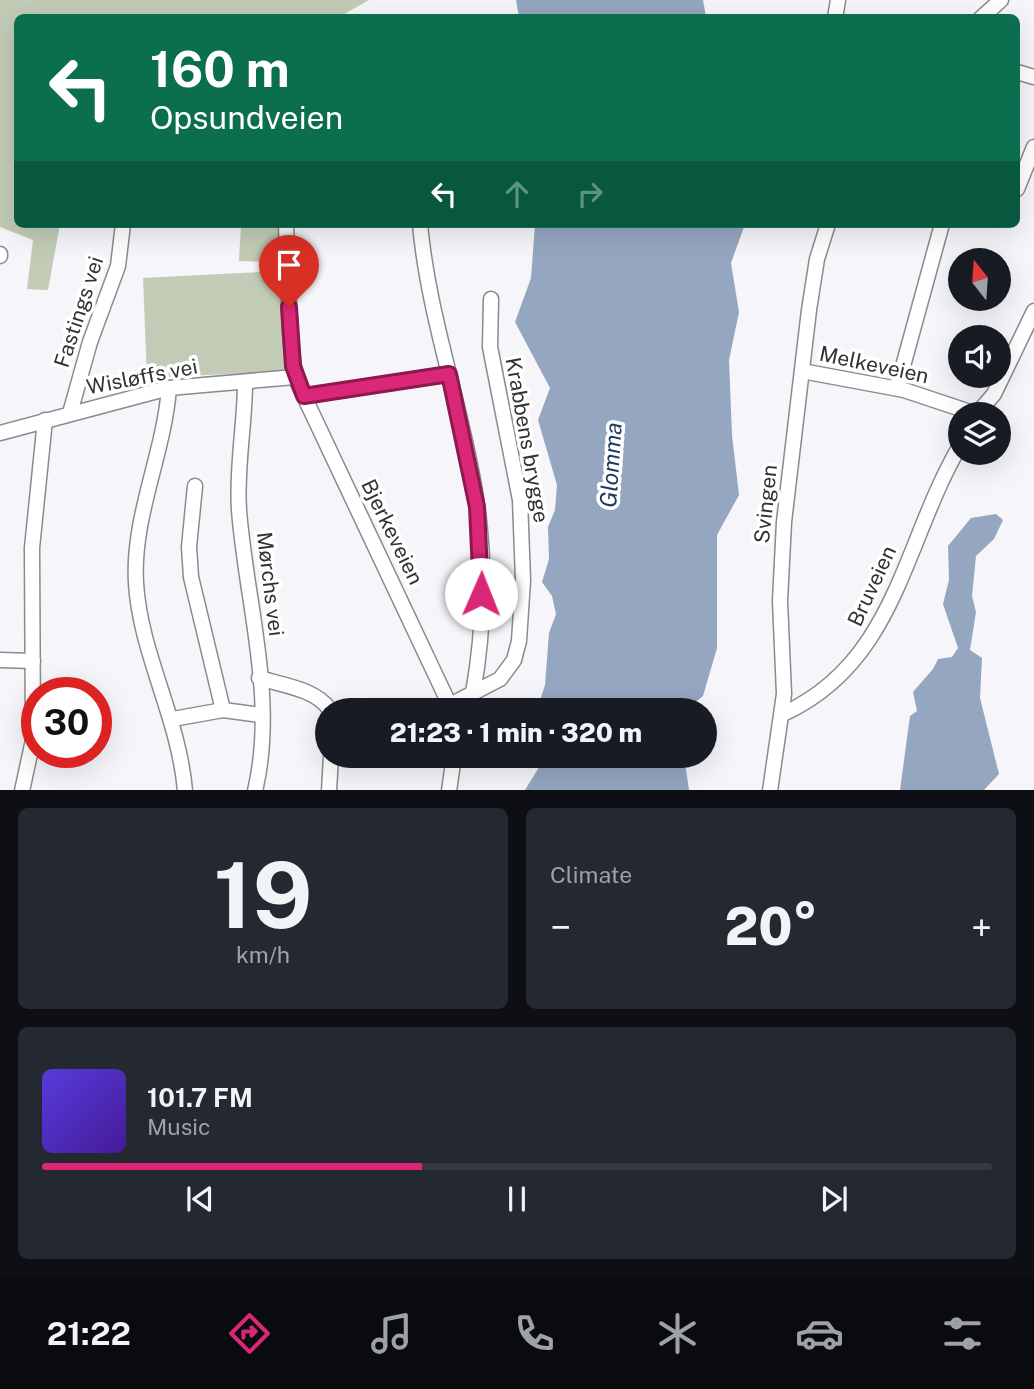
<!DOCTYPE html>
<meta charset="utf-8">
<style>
body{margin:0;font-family:"Public Sans",sans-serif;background:#242831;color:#f1f3f6;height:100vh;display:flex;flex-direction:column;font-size:26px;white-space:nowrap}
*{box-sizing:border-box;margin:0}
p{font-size:23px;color:#9ea1a6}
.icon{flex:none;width:38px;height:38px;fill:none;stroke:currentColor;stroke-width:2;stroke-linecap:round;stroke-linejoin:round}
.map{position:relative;height:790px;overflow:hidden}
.details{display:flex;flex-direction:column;gap:18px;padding:18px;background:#0d0f14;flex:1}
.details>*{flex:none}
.hud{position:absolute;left:14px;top:14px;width:1006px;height:214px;border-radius:10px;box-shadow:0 7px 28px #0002;background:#0b6e4f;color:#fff;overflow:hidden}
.needle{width:46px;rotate:343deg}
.fabs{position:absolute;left:948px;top:248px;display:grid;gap:14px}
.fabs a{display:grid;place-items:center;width:63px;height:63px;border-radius:50%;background:#171b24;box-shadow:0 7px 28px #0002;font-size:35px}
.speed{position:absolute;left:21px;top:677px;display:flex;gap:14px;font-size:35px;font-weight:700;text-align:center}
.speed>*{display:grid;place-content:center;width:91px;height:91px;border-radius:50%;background:#171b24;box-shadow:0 7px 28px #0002;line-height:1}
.speed .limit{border:10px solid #d22;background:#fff;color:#111}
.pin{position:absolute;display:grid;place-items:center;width:60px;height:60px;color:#fff;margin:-72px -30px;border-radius:50% 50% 50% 0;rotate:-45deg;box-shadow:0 0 7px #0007}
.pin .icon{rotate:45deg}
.me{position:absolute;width:77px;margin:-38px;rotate:1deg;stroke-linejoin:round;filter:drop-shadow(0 0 5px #0008)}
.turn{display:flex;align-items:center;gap:24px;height:147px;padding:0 21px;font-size:32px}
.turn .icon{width:91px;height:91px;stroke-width:2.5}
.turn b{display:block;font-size:49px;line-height:60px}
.lanes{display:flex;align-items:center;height:66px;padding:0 21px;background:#0003;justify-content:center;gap:35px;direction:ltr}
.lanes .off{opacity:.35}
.big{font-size:52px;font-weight:800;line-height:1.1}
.details .widget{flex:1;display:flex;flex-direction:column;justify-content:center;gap:10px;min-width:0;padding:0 24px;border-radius:10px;background:#242831}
.details .dial{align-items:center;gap:0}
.dial b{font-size:91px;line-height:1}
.song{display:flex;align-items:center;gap:21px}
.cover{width:84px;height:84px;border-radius:10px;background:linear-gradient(135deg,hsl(250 70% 55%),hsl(260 70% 35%))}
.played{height:7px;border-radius:4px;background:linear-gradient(90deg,#db2777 40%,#363941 40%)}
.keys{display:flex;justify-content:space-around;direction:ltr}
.heat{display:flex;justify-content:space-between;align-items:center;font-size:38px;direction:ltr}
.details .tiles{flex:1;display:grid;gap:18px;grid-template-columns:1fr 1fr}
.widget:last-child{grid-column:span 2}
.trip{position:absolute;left:315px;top:698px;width:402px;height:70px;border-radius:35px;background:#171b24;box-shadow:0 7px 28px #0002;font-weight:800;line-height:70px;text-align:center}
.dock{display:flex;height:112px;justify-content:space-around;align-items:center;background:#090b0e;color:#9ea1a6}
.dock .icon{width:49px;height:49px}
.dock .on{color:#db2777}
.dock b{font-size:32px;color:#f1f3f6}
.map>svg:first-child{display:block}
</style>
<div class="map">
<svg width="1034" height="791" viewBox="0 0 1034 791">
<rect width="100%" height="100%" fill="#f5f5fa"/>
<g fill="#c1cbb5">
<polygon points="0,0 369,0 337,18 18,18 18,224 60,224 48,290 27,289 33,240 0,227"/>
<polygon points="241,224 278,224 278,262 239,261"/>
<polygon points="281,271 286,371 147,378 143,278"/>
</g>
<g fill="#95a6c0">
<polygon points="516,0 703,0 706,17 519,17"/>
<polygon points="535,224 745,224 731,263 739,312 729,360 732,435 739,495 717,535 717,648 703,696 686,710 537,710 545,685 549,633 556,614 552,596 542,582 549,559 548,527 555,510 557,485 538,420 550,388 515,322 531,278"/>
<polygon points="996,514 1003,520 994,539 976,556 972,596 976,612 970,650 982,658 980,698 999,774 984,790 900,790 910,716 917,711 913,692 933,669 938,659 952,657 958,648 943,604 949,580 948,546 971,518"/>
<polygon points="538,756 684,756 689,790 525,790 538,769"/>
</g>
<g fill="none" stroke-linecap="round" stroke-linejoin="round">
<g stroke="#8a8a8f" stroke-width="17">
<g id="minor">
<polyline points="835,18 838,0"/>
<polyline points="981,18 1001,0"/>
<polyline points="1017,72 1034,77"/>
<polyline points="1017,189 1034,147"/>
<polyline points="286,224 290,332 295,377 452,710"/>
<path d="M 420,224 C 428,313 459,398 474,486 C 486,553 485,626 473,693 L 452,704"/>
<polyline points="0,256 0,254"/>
<polyline points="802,371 904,390 976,414"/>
<path d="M 245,382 C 245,425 236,467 239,510 C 246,602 277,698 255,791"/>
<path d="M 169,388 C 164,454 132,517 136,583 C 140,653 179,718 185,791"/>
<polyline points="897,388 942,224"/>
<polyline points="304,396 449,374"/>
<polyline points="70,413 90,342 118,266 123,224"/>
<polyline points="976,415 994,394 1034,311"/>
<polyline points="0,433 169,388 295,377"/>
<polyline points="195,486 189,547 191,577 223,710 261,715"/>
<polyline points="0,660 33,661"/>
<path d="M 259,678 C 282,685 316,689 330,710"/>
<polyline points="473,693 500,679 514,660 519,641 523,580 520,500 490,347 491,299"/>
<path d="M 783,714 C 897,662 903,542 961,444"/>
<polyline points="173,719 223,710"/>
<polyline points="22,791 33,740 32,548 45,420"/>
<polyline points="329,791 331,756"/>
<polyline points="449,791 454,756"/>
<polyline points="770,791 784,694 780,601 784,522 809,310 817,259 828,224"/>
</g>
</g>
<use href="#minor" stroke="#fff" stroke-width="14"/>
</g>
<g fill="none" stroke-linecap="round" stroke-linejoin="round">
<g stroke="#8e194d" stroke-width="18">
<polyline id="route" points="289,307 293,366 304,396 449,374 477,507 481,594"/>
</g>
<use href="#route" stroke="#db2777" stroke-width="12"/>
</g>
<g text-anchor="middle" stroke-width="7" stroke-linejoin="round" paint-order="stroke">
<g font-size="21" fill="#323234" stroke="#fff">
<text transform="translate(79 312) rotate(-72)" y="7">Fastings vei</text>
<text transform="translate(874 365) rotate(12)" y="7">Melkeveien</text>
<text transform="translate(142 377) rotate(-11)" y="7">Wisløffs vei</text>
<text transform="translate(527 440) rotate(80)" y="7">Krabbens brygge</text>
<text transform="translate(766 504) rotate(-84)" y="7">Svingen</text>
<text transform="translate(392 532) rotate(64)" y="7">Bjerkeveien</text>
<text transform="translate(270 584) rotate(83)" y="7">Mørchs vei</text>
<text transform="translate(872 586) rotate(-65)" y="7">Bruveien</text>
</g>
<g font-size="23" font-style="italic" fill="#1e395d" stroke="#fff">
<text transform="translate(611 465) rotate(-86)" y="8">Glomma</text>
</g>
</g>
</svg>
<div class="fabs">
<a><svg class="needle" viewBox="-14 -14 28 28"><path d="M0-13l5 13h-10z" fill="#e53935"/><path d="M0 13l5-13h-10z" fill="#9ea1a6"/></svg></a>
<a><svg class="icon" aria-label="sound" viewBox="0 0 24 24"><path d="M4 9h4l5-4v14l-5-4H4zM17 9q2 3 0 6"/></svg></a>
<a><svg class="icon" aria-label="layers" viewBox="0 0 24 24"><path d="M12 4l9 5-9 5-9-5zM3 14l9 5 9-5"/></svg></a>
</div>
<div class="speed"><div class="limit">30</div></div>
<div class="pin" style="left:289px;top:307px;background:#d93025"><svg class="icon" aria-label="arrive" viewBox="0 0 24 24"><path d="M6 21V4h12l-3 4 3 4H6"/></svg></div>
<svg class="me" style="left:481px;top:594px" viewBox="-20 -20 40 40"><circle r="19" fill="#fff"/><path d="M0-13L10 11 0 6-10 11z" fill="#db2777"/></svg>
<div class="trip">21:23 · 1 min · 320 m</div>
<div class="hud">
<div class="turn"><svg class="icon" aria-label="left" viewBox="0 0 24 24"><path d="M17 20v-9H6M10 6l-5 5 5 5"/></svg><div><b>160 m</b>Opsundveien</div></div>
<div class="lanes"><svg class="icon" aria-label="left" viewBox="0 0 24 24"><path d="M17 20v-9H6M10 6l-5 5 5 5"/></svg><svg class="icon off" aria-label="ahead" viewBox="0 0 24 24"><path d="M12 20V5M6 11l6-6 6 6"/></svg><svg class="icon off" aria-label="right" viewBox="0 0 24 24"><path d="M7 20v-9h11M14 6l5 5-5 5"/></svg></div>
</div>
</div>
<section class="details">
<div class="tiles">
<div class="widget dial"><b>19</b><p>km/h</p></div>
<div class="widget"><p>Climate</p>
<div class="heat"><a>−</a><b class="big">20°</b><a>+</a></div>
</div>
<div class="widget">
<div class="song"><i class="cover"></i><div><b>101.7 FM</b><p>Music</p></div></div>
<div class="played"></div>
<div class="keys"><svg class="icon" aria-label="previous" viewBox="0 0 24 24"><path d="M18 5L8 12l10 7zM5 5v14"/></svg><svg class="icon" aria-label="pause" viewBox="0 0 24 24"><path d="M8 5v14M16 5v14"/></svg><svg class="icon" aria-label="next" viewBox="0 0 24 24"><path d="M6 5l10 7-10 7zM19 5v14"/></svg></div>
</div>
</div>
</section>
<nav class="dock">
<b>21:22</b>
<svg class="icon on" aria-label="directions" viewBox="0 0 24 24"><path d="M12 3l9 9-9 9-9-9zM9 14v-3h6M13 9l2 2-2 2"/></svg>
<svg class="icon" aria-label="music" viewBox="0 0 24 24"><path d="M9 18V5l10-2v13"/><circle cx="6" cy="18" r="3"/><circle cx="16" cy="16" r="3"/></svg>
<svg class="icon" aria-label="phone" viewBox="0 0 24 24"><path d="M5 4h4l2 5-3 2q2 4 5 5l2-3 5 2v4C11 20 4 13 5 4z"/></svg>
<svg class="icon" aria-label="climate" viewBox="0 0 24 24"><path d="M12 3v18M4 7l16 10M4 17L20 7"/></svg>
<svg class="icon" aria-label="car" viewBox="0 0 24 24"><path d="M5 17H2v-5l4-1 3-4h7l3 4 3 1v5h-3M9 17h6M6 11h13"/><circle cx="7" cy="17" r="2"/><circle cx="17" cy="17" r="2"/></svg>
<svg class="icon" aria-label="filters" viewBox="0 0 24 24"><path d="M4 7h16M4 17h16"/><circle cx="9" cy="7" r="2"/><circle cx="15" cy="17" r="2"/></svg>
</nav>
